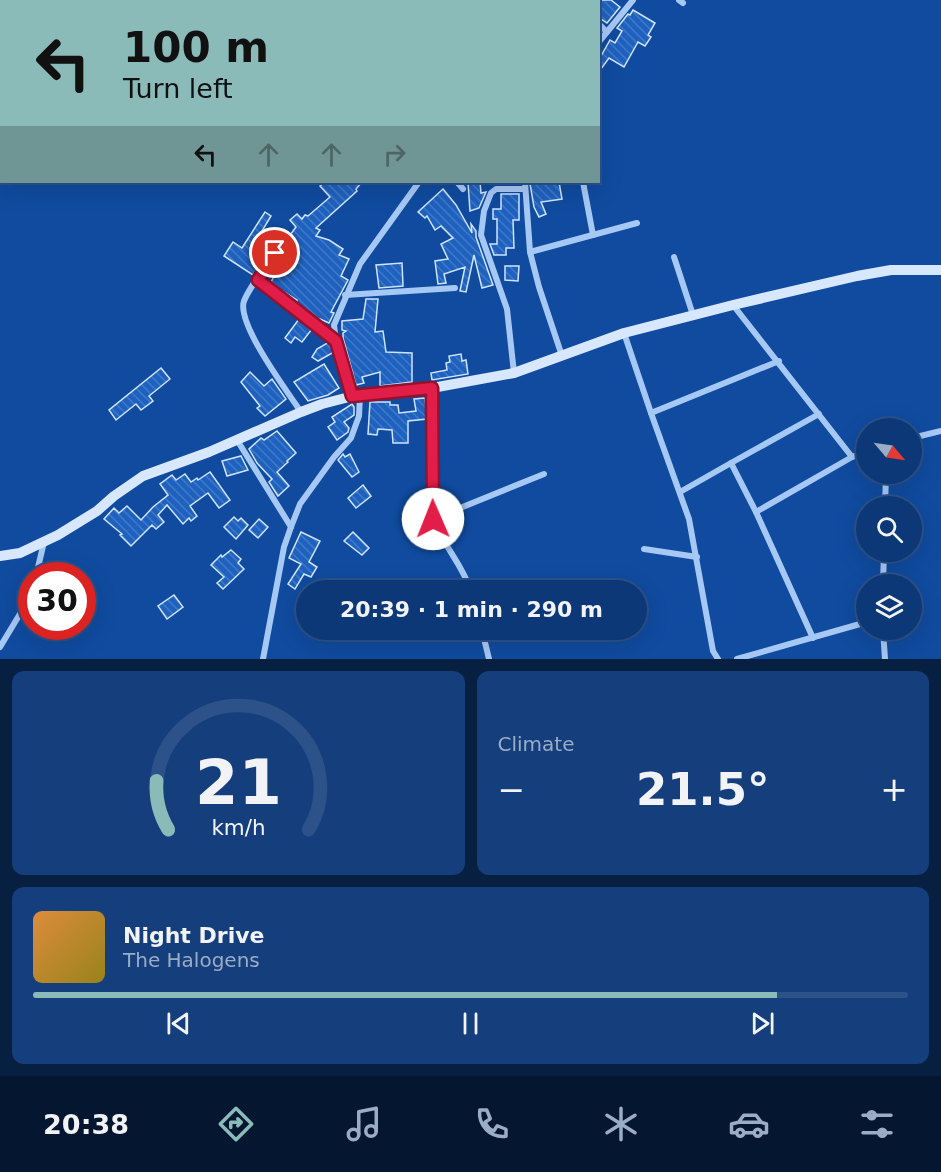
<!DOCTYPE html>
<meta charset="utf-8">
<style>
body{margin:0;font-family:"DejaVu Sans",sans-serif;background:#153f7c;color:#f1f3f6;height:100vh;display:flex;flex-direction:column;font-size:22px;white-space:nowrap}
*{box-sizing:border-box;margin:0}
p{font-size:20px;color:#9aacc6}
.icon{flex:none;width:33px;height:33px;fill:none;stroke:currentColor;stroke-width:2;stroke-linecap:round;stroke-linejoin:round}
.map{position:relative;height:659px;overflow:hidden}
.panel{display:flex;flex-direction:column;gap:12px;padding:12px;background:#071f41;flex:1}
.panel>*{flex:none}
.hud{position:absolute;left:0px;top:0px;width:600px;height:183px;box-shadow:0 6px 24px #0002,0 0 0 2px #2c5289;background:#8bbbb9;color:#111;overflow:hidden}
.needle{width:39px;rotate:119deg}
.fabs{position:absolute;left:856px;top:418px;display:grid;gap:12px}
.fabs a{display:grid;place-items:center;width:66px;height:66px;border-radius:50%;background:#0c3877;box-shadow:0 6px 24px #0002,0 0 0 2px #2c5289;font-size:30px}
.speed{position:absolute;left:18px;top:562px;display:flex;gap:12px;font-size:30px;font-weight:700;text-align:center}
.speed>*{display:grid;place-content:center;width:78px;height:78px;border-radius:50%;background:#0c3877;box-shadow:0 6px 24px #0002,0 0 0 2px #2c5289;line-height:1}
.speed .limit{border:9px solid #d22;background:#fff;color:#111}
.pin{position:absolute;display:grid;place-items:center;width:51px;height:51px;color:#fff;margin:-26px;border:3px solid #fff;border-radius:50%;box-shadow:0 2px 6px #0007}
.me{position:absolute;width:66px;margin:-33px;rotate:359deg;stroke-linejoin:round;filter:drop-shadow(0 0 4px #0008)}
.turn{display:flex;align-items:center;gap:21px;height:126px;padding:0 24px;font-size:27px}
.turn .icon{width:78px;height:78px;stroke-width:2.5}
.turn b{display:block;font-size:42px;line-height:51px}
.lanes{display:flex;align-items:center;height:57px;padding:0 24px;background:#0003;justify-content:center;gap:30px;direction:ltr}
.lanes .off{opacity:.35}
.big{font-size:45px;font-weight:700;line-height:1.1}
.panel .card{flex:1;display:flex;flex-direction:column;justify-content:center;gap:9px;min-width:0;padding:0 21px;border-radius:12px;background:#153f7c}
.panel .dial{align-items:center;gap:0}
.dial svg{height:156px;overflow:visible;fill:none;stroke:#2c5289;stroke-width:7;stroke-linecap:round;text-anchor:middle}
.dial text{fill:#f1f3f6;stroke:none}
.song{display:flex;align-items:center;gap:18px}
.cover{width:72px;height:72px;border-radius:9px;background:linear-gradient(135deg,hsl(30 70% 55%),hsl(50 70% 35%))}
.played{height:6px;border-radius:3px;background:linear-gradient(90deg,#8bbbb9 85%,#2c5289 85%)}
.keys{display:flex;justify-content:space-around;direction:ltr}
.heat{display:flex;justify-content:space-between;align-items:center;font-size:33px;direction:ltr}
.panel .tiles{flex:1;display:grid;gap:12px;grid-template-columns:1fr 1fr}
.card:last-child{grid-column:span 2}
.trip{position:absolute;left:296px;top:580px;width:351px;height:60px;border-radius:30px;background:#0c3877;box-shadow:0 6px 24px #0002,0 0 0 2px #2c5289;font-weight:700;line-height:60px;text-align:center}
.tabs{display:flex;height:96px;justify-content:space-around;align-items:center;background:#051630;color:#9aacc6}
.tabs .icon{width:42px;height:42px}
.tabs .selected{color:#8bbbb9}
.tabs b{font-size:27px;color:#f1f3f6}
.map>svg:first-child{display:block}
</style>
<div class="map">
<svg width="941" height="659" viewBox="0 0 941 659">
<defs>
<pattern id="building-back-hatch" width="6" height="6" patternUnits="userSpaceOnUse" patternTransform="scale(1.5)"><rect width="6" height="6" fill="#1e61be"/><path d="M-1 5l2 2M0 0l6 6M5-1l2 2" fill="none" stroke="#4079c8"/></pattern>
</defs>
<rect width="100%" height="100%" fill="#104b9f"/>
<g fill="url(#building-back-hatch)" stroke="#cfe4fe" stroke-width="1.5">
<polygon points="602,0 611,0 620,7 607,23 598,17 598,4"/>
<polygon points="633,10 655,23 648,35 651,37 645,46 638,42 624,67 609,58 598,73 598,54 601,56 610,40 615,43 622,31 617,28 628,14 630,15"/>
<polygon points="325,182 362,182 356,189 357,191 316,228 320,230 316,236 329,240 343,249 339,255 349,259 341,276 348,280 331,312 334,313 329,323 320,319 319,321 296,303 297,300 276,287 271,282 279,267 274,264 284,248 282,246 296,227 290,220 297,214 302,219 305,215 308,216 330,197 320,186"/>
<polygon points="480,182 481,193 486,192 479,208 470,211 468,183"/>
<polygon points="540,182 559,182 562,199 541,202 546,214 539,217 534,207 530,184 541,183"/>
<polygon points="443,189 456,205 472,233 471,224 476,231 476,237 493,285 482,288 474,255 466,292 460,291 465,267 444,274 446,283 438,284 435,261 448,259 441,244 453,238 441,226 435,230 427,216 425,218 418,212"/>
<polygon points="501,194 519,194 519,220 513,220 514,248 506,248 506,255 494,255 490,244 497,244 497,219 493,219 493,209 501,209"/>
<polygon points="265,212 271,216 259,236 265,239 258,252 266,257 253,275 224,256 233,242 242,248"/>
<polygon points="402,263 403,286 379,288 376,265"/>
<polygon points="505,266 519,266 518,281 505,280"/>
<polygon points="366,299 378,299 375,332 383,331 386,352 412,353 412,382 380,386 380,372 362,377 364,383 356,385 343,338 343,333 346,331 342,330 342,321 363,319"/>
<polygon points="299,319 312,329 302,342 295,337 291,343 285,338"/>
<polygon points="329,342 334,352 318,361 312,357 317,349"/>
<polygon points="461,354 462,361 466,360 468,374 432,380 431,373 447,370 446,363 450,362 449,356"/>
<polygon points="324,364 339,388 328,395 308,401 294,382"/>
<polygon points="161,368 170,379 149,396 153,401 141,410 136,404 116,420 109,410"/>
<polygon points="250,372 264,386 272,379 286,399 265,416 257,408 260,406 241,382"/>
<polygon points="425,398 427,419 408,421 408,443 393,443 392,430 378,429 377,435 368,434 370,402 390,402 390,405 398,405 399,413 416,411 414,399"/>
<polygon points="352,404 354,407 354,415 344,422 349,428 348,432 337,440 328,427 335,422 332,417"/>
<polygon points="277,431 296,453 287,461 288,462 277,472 289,486 278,496 269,482 272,479 257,463 249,449 261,438 264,440"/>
<polygon points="343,454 345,457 350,454 359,472 352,477 338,460"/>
<polygon points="241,456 248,470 227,476 222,461"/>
<polygon points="210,472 230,500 219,508 208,493 190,506 197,516 191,521 189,518 183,524 167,505 158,515 164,522 156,529 152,525 131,546 120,535 122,534 104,519 114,508 119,513 127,506 141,520 153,507 168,495 160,484 172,475 176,480 185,474 191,482 197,478 198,480"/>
<polygon points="363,485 371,496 356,508 348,498"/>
<polygon points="234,517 238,521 241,518 248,525 236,539 224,527"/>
<polygon points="259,519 268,527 258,538 249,530"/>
<polygon points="301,532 320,541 309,562 317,567 311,577 304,574 295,589 288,584 301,564 289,558"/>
<polygon points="353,532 369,548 362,555 344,541"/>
<polygon points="231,550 241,559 238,563 244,569 223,589 217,583 224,577 211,565 221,555 222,557"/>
<polygon points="174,595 183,607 167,619 158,606"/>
</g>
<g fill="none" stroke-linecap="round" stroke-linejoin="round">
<g stroke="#a6c8f5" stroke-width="6">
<polyline points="576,0 578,2"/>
<polyline points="679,0 683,3"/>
<polyline points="540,2 541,0"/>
<polyline points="598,23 607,32"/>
<polyline points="598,43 633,0"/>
<polyline points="457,182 463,189"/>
<polyline points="525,182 530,252 539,287 562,356"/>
<polyline points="583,182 593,235"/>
<polyline points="530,252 637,223"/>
<path d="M 275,253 C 265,268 251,284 244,301 C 236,323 287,391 301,412"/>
<polyline points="674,257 693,315"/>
<polyline points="258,280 336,341"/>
<polyline points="345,295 455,288"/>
<polyline points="733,305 852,457 867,451"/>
<polyline points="624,333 651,413"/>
<polyline points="514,373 507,309 481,235 484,211 491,193 496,189 525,189"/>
<path d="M 432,388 L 433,519 C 443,545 462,564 471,591"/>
<polyline points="353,396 336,341 334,325 360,264 419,182"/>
<polyline points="912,438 941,431"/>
<polyline points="237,440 291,527"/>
<polyline points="680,492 731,463"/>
<polyline points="885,507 886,474"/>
<polyline points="756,512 852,457"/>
<polyline points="433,519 544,474"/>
<polyline points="644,549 697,557"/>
<polyline points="36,576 44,542"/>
<polyline points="883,585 884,552"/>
<polyline points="482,630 489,659"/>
<polyline points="883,630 885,659"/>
<polyline points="813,638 756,512 731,463 819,414"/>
<polyline points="0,647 32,594"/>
<polyline points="263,659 284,547 291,527 300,504 334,457 351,438 359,416 360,395"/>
<polyline points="718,659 713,651 689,519 651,413 779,361"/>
<polyline points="737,659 867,622"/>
</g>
<polyline stroke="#d7e7fe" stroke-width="10" points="0,556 20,553 58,535 97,511 114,496 143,476 209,452 301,412 322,404 353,396 432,388 514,373 624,333 733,305 857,276 891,270 941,270"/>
</g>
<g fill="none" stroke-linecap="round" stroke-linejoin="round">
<g stroke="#92132f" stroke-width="15">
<polyline id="route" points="275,253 258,280 336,341 352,396 432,388 433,519"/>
</g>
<use href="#route" stroke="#e11d48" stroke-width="10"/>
</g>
</svg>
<div class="fabs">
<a><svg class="needle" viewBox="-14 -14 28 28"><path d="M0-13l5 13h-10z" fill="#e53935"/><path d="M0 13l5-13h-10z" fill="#9aacc6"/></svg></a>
<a><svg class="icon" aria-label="search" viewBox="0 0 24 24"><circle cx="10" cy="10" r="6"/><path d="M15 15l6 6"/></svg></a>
<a><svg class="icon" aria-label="layers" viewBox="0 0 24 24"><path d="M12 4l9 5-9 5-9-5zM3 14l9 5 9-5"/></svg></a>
</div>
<div class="speed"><div class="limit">30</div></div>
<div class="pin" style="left:275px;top:253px;background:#d93025"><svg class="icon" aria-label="arrive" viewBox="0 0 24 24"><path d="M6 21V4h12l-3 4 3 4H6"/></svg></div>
<svg class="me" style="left:433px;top:519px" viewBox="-20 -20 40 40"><circle r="19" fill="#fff"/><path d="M0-13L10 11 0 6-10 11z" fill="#e11d48"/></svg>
<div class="trip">20:39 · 1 min · 290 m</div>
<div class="hud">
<div class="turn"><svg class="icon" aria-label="left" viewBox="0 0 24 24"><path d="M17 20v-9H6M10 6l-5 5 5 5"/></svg><div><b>100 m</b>Turn left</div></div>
<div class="lanes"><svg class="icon" aria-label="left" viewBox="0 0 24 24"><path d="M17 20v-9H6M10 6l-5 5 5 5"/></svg><svg class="icon off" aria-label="ahead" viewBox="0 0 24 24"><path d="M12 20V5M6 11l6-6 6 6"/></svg><svg class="icon off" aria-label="ahead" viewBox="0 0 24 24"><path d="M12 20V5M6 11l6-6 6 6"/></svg><svg class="icon off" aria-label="right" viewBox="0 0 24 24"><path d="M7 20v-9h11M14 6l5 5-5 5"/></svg></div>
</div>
</div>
<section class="panel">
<div class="tiles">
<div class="card dial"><svg viewBox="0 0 100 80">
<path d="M14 69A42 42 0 1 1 86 69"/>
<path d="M14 69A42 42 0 0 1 8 44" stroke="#8bbbb9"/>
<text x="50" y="56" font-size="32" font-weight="700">21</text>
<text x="50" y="72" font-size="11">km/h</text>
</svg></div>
<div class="card"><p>Climate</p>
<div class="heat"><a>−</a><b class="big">21.5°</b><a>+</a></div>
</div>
<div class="card">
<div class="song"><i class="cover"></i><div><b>Night Drive</b><p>The Halogens</p></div></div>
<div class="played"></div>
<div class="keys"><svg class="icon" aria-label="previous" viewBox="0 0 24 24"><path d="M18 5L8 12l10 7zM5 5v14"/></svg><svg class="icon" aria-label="pause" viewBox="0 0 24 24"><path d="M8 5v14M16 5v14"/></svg><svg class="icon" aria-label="next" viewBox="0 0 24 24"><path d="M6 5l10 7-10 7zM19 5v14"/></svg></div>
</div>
</div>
</section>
<nav class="tabs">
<b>20:38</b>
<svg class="icon selected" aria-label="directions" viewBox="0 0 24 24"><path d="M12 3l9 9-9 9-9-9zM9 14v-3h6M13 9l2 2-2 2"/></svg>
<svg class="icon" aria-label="music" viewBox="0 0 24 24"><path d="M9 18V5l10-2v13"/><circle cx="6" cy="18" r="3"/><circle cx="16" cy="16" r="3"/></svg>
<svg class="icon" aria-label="phone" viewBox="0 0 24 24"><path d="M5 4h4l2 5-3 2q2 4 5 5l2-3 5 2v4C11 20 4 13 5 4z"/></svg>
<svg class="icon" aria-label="climate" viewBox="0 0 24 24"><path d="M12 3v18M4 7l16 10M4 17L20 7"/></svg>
<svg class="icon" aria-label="car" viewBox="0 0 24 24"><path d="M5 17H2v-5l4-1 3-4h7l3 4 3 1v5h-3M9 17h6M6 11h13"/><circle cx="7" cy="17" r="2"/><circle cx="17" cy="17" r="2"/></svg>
<svg class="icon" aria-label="filters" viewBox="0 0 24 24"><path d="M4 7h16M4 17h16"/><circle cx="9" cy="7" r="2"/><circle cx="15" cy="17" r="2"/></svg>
</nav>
